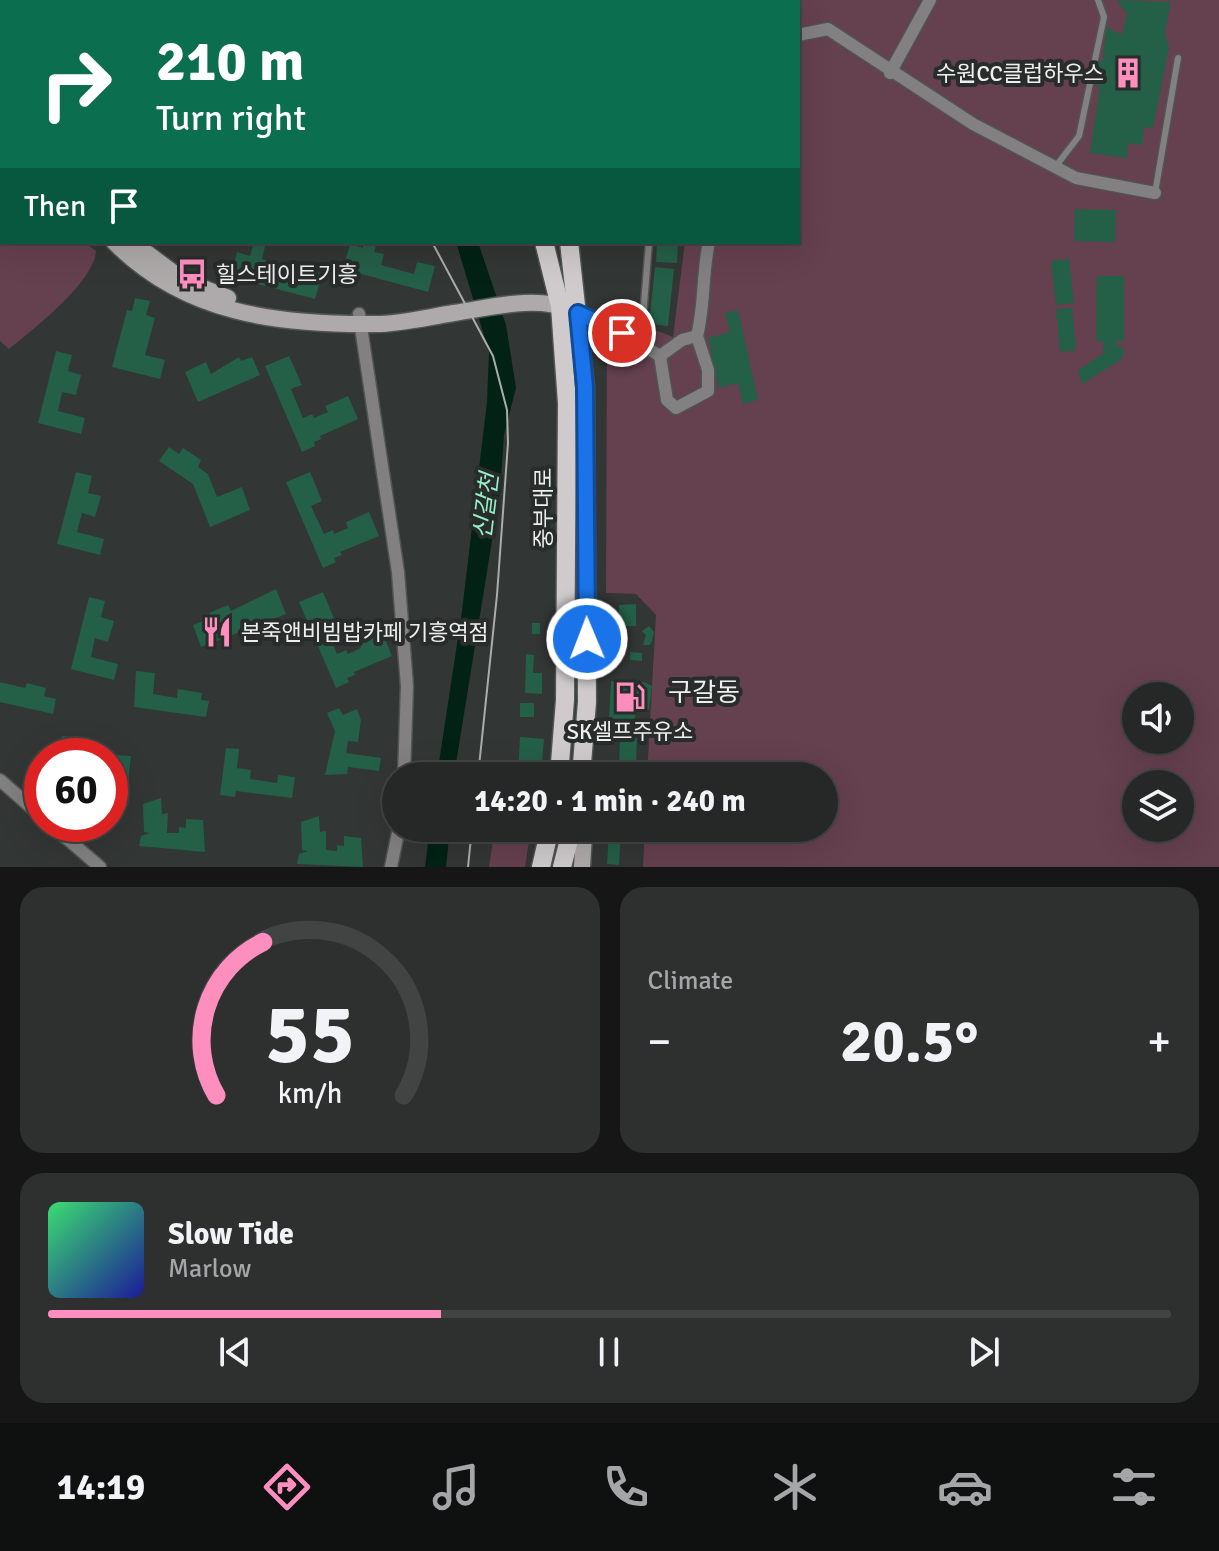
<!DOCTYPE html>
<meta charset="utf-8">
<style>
body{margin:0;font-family:Signika,"Noto Sans KR",sans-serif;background:#2e302f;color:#f1f3f6;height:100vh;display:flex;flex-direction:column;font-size:30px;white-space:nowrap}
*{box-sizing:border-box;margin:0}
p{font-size:26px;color:#a4a6a7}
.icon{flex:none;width:44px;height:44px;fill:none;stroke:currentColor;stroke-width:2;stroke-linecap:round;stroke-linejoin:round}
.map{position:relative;height:867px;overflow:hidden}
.side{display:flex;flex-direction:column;gap:20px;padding:20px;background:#151615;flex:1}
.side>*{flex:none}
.guide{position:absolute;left:0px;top:0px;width:800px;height:244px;box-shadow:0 8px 32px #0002,0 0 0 2px #424444;background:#0b6e4f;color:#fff;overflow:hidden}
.controls{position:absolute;left:1122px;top:682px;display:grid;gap:16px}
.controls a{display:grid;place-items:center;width:72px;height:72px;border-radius:50%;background:#262827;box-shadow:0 8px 32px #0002,0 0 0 2px #424444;font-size:40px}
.speed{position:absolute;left:24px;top:738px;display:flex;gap:16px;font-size:40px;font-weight:700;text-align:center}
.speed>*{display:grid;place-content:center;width:104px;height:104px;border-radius:50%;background:#262827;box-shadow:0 8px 32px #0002,0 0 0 2px #424444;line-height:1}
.speed .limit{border:12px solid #d22;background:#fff;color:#111}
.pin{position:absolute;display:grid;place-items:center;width:68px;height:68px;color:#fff;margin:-34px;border:4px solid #fff;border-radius:50%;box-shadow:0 2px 8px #0007}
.me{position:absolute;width:88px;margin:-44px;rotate:359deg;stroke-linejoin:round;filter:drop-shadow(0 0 6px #0008)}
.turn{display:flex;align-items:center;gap:28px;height:168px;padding:0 24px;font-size:36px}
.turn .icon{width:104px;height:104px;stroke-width:2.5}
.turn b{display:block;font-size:56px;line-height:68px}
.then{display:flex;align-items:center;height:76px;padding:0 24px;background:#0003;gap:16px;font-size:30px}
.big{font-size:60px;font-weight:700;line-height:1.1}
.side .card{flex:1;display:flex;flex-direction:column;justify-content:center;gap:12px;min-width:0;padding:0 28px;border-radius:24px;background:#2e302f}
.side .dial{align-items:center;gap:0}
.dial svg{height:208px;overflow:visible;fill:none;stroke:#424444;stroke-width:7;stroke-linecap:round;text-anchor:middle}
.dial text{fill:#f1f3f6;stroke:none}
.song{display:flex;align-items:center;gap:24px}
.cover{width:96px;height:96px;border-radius:12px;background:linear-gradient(135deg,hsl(140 70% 55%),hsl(240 70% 35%))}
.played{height:8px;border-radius:4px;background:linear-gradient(90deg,#fe8ebe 35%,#424444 35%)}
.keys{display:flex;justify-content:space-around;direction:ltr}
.heat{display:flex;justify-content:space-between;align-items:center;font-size:44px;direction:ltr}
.side .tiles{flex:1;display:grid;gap:20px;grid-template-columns:1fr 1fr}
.card:last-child{grid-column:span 2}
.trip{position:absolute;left:382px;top:762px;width:456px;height:80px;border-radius:40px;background:#262827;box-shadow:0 8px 32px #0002,0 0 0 2px #424444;font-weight:700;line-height:80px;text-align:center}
.dock{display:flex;height:128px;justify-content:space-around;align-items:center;background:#0f1010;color:#a4a6a7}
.dock .icon{width:56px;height:56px}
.dock .current{color:#fe8ebe}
.dock b{font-size:36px;color:#f1f3f6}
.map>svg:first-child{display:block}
</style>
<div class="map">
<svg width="1219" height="867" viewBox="0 0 1219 867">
<rect width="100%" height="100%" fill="#323634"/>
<g fill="#65404f" fill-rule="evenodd">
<path d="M 749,0 L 1219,0 L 1219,867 L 643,867 L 645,828 L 824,828 L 824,776 L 647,776 L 656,615 L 636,594 L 606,593 L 607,311 L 673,337 L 685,242 L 798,242 L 798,2 L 746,2 ZM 1136,696 L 1180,696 L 1180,740 L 1136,740 ZM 1136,784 L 1180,784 L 1180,828 L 1136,828 Z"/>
<path d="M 0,139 L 2,242 L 84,242 L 96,251 C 94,282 34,329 9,349 L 0,341 Z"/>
<polygon points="495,828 531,828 525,867 489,867"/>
</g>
<g fill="#022216">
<polygon points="456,242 478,242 506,325 516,388 504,435 500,491 454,776 437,776 462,611 487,402 489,352"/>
<polygon points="430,828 450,828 446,867 425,867"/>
</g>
<g fill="#245f48">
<polygon points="1117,0 1171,2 1165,32 1169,48 1153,128 1144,127 1142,145 1128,143 1127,158 1090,153 1100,86 1090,85 1095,60 1103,61 1106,27 1122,35 1127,14"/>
<polygon points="1075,209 1116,210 1115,242 1074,241"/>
<polygon points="254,242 266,242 262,259 271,262 268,272 302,281 305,269 322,274 315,299 231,277 237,252 250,256"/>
<polygon points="364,242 377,242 374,252 384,254 381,265 414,274 417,262 435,266 428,292 343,269 350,244 363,248"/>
<polygon points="657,242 678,242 677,263 656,262"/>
<polygon points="1069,259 1074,303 1056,305 1051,261"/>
<polygon points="655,267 674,269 668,326 649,324"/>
<polygon points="1097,276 1124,276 1124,341 1116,341 1116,346 1123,346 1123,358 1082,384 1078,370 1103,354 1103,341 1096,341"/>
<polygon points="135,298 150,301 146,315 155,318 145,355 165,360 160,379 112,367 127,310 132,311"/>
<polygon points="1072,308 1076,350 1060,352 1056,309"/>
<polygon points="738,310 758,400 743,404 738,383 719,388 714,368 706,369 703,355 712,353 708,338 730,332 725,313"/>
<polygon points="56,351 72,355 68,371 81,375 76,395 62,392 58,411 85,418 81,434 38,423"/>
<polygon points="289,356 302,385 291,389 303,418 312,414 314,418 328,412 325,406 348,396 358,419 320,436 321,439 314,442 315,446 302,452 265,366"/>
<polygon points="239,357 241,361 252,357 260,375 198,402 185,372 206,362 211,374"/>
<polygon points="169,447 179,454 183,448 201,460 198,467 208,474 217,497 242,487 250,510 210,527 193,484 159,461"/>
<polygon points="76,472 92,476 88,493 101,496 95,517 82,513 77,532 104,539 100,555 57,544"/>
<polygon points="310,472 322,501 311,506 324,534 333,530 334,534 348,528 346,522 369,512 379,536 340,552 342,555 334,558 336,562 323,568 286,482"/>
<polygon points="276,589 286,614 201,647 193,625 211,618 209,613 228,605 231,611"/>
<polygon points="323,592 335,621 324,625 337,654 346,650 348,654 361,648 359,642 382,632 392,656 354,672 355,675 347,678 349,682 336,688 299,602"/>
<polygon points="89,597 105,601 101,617 114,621 108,642 95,638 91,657 118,664 114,680 71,669"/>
<polygon points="636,604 636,626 619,626 619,605"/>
<rect x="532" y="623" width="8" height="11"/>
<polygon points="649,626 654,632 652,641 650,645 643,645 646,635 642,631"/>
<polygon points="630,652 642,653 642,661 630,660"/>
<polygon points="526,654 534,655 533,673 542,673 542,694 525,693"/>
<polygon points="136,671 155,673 153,694 177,698 178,689 202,693 201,700 209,701 206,717 134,707"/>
<polygon points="611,681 644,682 652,686 649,710 636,707 635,722 609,721"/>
<polygon points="0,682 25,688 27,683 46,688 44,696 56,699 53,714 0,702"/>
<rect x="520" y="703" width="14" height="14"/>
<polygon points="339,708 343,715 357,709 361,720 358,742 348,741 346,753 381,758 379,771 348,767 347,774 325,775 335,731 327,713"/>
<polygon points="620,734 637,735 636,767 619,766"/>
<polygon points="62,736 79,738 77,756 60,756"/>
<polygon points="520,737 544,739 541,775 518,776"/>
<polygon points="226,748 239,749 237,768 251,770 250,779 277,783 278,775 295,777 292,798 236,791 235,797 220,795"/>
<polygon points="114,755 131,756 128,784 110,782"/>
<polygon points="161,798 162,814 168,813 167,833 179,833 179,827 186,828 186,819 203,820 205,852 139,846 141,836 150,833 144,832 143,804"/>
<polygon points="319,816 320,832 326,831 326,850 337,851 337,845 344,846 344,836 361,838 363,867 297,864 299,854 308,851 302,850 301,822"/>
<polygon points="609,831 621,831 619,865 607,864"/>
</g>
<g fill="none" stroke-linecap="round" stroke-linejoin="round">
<g stroke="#505452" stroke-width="9">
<g id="lane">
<polyline points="554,0 556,2"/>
<polyline points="617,0 619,2"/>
<polyline points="566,2 568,0"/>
<polyline points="1056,166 1079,136 1104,17 1098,0"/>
<polyline points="1155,193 1178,58"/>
<polyline points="643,317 649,242"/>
</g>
</g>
<g stroke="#505452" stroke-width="15">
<g id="street">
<polyline points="711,2 713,0"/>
<polyline points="798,35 828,29 973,124 1076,178 1155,193"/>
<polyline points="890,73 930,0"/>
<polyline points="578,313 603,321 660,356 667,400 676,408 708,391 708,370 697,336 682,340 660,356"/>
<polyline points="359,314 398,572 407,686 404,776"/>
<path d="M 697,336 C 705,304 702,274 709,242"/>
<polyline points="0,780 42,817"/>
<polyline points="50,824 100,867"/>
<polyline points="391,867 399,828"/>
</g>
</g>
<g stroke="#505452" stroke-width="19">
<g id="secondary">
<polyline points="61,2 64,0"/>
<polyline points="107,2 109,0"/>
<polyline points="0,51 2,50"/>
<polyline points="0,84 2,86"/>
<polyline points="0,104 2,107"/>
<path d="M 114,242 C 185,314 278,325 375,324 C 401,324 428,317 454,313 C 490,308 534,295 569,309"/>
<polyline points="132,242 183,280 228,298"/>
<polyline points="582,867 584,835"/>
</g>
</g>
<g stroke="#505452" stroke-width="21">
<g id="primary">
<polyline points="434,0 436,2"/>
<polyline points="458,0 460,2"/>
<polyline points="544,242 560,306 567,403 565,700 559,776"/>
<polyline points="569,242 585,387 587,702 581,776"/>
<polyline points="541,867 550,828"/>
<polyline points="562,867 572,828"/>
</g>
</g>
<use href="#lane" stroke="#828081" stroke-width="6"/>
<use href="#street" stroke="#828081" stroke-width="12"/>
<use href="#secondary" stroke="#aeaaab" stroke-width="16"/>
<use href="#primary" stroke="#cfcbcc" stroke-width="18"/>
<g stroke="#aaadab" stroke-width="2">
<polyline points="432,242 493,356 507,410 508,443 497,595 478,776"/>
<polyline points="468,867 472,828"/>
</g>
</g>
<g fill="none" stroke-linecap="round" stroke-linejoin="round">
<g stroke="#114b97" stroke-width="20">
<polyline id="route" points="587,639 585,387 578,313 622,333"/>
</g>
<use href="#route" stroke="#1a73e8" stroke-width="14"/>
</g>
<defs>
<g id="building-bare" transform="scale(2.4)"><path d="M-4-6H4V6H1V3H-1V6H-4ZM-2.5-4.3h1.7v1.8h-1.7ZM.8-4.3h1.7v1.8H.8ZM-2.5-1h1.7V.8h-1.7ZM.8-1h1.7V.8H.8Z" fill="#fe8ebe" stroke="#282c2a" stroke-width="2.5" paint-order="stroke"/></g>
<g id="bus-bare" transform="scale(2.4)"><path d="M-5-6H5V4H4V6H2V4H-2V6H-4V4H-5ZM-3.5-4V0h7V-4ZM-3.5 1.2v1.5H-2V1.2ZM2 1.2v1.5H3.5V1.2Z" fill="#fe8ebe" stroke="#282c2a" stroke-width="2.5" paint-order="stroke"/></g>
<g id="restaurant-bare" transform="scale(2.4)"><path d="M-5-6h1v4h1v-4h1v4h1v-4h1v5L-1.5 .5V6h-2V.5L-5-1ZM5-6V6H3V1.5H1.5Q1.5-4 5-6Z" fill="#fe8ebe" stroke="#282c2a" stroke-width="2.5" paint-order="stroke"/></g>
<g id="fuel-bare" transform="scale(2.4)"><path d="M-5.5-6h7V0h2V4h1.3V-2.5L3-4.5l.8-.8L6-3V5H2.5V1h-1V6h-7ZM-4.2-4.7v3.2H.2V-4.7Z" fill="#fe8ebe" stroke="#282c2a" stroke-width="2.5" paint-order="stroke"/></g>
</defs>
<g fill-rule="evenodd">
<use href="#building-bare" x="1128" y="73"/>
<use href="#bus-bare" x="192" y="274"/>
<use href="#restaurant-bare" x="217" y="632"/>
<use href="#fuel-bare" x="630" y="697"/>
</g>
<g text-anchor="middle" stroke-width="8" stroke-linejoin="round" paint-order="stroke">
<g font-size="22" fill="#edf0ee" stroke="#282c2a" text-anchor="start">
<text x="1104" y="81" text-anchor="end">수원CC클럽하우스</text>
<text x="216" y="282">힐스테이트기흥</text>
<text x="241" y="640">본죽앤비빔밥카페 기흥역점</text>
<text x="630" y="739" text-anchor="middle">SK셀프주유소</text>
</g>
<g font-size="22" fill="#edf0ee" stroke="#282c2a">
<text transform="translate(543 508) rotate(-90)" y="8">중부대로</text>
</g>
<g font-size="24" font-style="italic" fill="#96f0c8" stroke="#282c2a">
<text transform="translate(486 506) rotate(-83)" y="8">신갈천</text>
</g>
<g font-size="26" fill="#edf0ee" stroke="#282c2a">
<text x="704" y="701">구갈동</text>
</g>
</g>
</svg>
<div class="controls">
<a><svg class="icon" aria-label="sound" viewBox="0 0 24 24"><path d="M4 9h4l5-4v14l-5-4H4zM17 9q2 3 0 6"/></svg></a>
<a><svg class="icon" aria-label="layers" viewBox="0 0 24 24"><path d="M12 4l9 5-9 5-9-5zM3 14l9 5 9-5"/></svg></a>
</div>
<div class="speed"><div class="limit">60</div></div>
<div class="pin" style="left:622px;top:333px;background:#d93025"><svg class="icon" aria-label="arrive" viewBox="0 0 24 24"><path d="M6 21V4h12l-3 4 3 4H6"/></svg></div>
<svg class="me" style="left:587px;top:639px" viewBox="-20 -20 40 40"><circle r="17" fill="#1a73e8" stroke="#fff" stroke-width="3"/><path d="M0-11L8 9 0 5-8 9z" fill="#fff"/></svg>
<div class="trip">14:20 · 1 min · 240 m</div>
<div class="guide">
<div class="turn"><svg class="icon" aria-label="right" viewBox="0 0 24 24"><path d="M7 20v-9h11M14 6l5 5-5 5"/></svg><div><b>210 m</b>Turn right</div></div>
<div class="then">Then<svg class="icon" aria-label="arrive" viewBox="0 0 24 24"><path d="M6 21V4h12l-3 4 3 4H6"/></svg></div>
</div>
</div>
<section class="side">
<div class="tiles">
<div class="card dial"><svg viewBox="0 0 100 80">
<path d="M14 69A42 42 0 1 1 86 69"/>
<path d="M14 69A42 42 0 0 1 32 10" stroke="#fe8ebe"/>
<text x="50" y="56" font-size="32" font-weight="700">55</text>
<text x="50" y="72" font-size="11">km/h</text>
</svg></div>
<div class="card"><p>Climate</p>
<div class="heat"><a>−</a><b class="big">20.5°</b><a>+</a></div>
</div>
<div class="card">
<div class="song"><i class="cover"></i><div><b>Slow Tide</b><p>Marlow</p></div></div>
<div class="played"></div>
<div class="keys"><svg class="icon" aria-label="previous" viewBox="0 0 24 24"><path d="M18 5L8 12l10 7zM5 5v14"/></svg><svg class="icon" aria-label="pause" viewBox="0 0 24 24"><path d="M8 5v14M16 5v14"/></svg><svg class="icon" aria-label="next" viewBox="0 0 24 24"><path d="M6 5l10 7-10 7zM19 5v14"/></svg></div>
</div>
</div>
</section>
<nav class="dock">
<b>14:19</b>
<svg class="icon current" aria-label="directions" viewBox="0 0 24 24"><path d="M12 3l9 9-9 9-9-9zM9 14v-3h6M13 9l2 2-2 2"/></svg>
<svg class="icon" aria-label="music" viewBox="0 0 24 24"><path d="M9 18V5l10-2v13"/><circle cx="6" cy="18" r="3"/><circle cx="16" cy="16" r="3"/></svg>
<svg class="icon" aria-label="phone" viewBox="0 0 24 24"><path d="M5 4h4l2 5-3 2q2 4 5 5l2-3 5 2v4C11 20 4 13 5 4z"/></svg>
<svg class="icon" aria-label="climate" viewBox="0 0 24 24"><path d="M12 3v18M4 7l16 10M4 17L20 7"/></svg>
<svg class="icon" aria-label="car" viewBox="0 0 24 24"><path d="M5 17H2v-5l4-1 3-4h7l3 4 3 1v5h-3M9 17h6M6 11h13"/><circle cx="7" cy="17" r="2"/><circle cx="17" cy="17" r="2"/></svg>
<svg class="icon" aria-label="filters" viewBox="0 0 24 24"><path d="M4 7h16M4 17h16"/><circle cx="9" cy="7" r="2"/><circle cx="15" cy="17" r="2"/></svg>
</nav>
